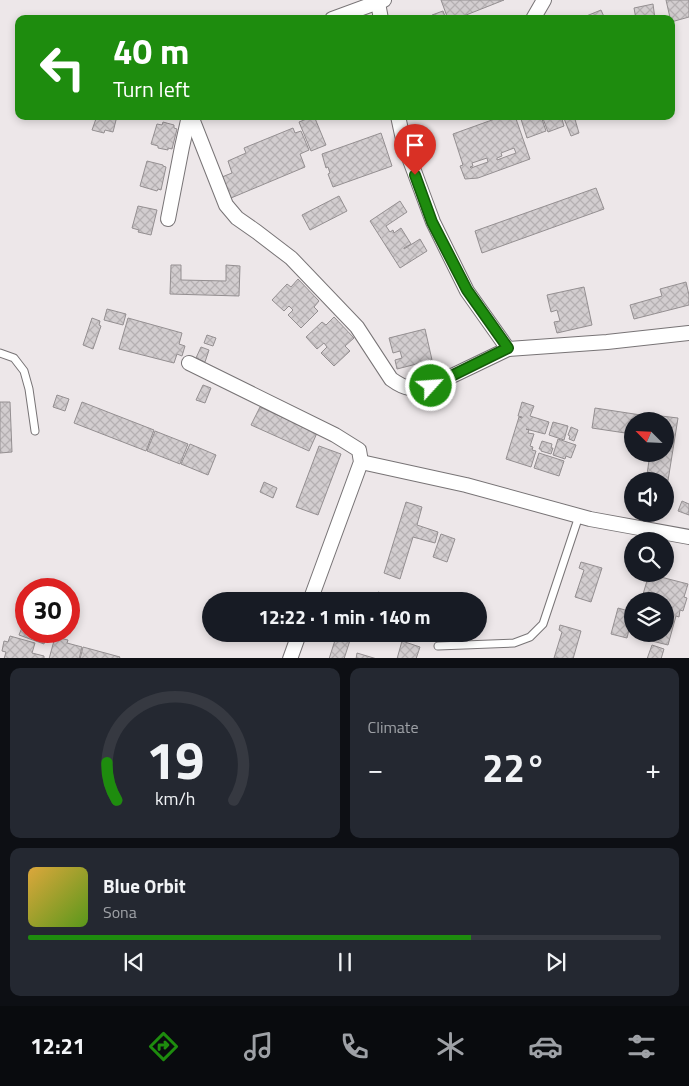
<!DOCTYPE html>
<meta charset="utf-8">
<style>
body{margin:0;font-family:"Titillium Web",sans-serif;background:#242831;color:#f1f3f6;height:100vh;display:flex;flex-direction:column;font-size:19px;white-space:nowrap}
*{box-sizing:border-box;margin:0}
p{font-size:16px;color:#9ea1a6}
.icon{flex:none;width:28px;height:28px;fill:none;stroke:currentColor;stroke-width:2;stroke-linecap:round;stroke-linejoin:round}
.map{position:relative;height:658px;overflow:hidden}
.sheet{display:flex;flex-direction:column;gap:10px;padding:10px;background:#0d0f14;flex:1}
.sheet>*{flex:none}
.hud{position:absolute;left:15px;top:15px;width:660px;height:105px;border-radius:10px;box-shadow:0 2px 8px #0003;background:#1e8c0e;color:#fff;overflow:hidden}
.needle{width:32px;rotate:294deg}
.fabs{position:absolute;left:624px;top:412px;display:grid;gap:10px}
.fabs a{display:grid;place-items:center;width:50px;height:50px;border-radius:50%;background:#171b24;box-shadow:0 2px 8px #0003;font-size:25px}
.speed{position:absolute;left:15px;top:578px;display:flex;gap:10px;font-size:25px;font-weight:700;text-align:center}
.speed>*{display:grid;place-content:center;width:65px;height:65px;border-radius:50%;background:#171b24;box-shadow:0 2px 8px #0003;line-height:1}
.speed .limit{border:8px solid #d22;background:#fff;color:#111}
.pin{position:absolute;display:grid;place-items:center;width:42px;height:42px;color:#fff;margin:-51px -21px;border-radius:50% 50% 50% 0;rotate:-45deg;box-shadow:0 0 5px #0007}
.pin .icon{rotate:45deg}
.me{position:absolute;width:55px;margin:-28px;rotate:64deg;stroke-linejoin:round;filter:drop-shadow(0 0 4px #0008)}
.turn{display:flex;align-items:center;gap:18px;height:105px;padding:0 15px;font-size:22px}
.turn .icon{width:65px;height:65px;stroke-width:2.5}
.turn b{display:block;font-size:35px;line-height:42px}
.big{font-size:38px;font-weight:700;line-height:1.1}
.sheet .widget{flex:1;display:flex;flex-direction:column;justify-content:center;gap:8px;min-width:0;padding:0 18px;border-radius:10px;background:#242831}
.sheet .dial{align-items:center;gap:0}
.dial svg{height:130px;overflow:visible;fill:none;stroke:#363941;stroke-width:7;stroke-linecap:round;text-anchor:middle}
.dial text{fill:#f1f3f6;stroke:none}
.song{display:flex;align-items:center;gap:15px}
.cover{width:60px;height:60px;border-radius:8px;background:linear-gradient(135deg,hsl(40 70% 55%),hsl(90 70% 35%))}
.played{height:5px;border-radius:2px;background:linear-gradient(90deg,#1e8c0e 70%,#363941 70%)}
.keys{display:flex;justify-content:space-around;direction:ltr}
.heat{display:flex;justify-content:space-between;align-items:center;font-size:28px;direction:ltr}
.sheet .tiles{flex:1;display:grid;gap:10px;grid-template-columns:1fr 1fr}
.widget:last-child{grid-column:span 2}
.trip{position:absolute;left:202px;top:592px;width:285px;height:50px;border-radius:25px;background:#171b24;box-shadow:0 2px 8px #0003;font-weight:700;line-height:50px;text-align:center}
.tab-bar{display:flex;height:80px;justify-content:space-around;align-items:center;background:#090b0e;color:#9ea1a6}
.tab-bar .icon{width:35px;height:35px}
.tab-bar .on{color:#1e8c0e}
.tab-bar b{font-size:22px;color:#f1f3f6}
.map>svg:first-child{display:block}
</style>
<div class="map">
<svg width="689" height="659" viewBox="0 0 689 659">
<defs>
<pattern id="building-cross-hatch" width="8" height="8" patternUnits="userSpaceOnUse" patternTransform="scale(1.25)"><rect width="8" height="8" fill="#d2cdcf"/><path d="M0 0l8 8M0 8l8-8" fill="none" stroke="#b5b0b2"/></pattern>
</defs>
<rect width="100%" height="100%" fill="#ede7e9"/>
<g fill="url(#building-cross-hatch)" stroke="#948f91" fill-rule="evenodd">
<polygon points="441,0 504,0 456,19 448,19"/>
<polygon points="666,0 689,0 689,17 671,22"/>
<polygon points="653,4 655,19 636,19 634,8"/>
<polygon points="601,10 605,19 579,19"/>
<polygon points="443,11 446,19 434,19 432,15"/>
<polygon points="97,116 117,116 113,132 105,130 104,133 92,130"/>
<polygon points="314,116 326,145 311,151 299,122"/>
<path d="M 503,116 L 515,116 L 530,159 L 478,178 L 465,179 L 460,166 L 463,165 L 453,134 ZM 514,148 L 516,153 L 497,160 L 497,158 L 502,156 L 501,153 ZM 487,158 L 488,162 L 471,168 L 470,167 L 473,166 L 472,163 Z"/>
<polygon points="520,116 541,116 546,131 527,138"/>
<polygon points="542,116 561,116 564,126 548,132"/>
<polygon points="563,116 574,116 579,133 571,136"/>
<polygon points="163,122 174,125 174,128 177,129 172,149 168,148 168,150 158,148 158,146 151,144 157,124 162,125"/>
<polygon points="293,128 295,133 301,131 309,150 300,154 305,167 231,198 222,177 232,173 228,161 246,153 244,148"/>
<polygon points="381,133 392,166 333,187 328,174 330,173 328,167 326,168 322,154"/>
<polygon points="147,161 163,165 163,166 166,167 161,190 158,189 157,191 140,186"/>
<polygon points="596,188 604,209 482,253 475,231"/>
<polygon points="339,196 347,211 310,230 302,215"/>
<polygon points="400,201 407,212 386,226 390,232 393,230 394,233 401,228 411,244 404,248 404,249 420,239 427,251 400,268 370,221"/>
<polygon points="138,206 157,210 151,235 138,232 139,230 132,228"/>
<polygon points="171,265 181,265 181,280 226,281 226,265 240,266 239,296 170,294"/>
<polygon points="298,279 319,301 314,307 318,311 301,328 288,315 293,310 289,306 284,311 272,300 287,284 291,287"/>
<polygon points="686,282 689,295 689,305 634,319 630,305 662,296 660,289"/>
<polygon points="584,287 592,325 557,333 554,322 560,321 557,310 551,312 547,295"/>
<polygon points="107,309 126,314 123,325 104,320"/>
<polygon points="334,317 354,338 345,346 350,351 334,366 321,353 327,347 324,343 317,349 306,337 322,322 326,325"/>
<polygon points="92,318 100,321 99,325 101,326 93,349 83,345"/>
<polygon points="128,318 182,333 179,344 185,346 182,356 177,354 174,363 119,349"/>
<polygon points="425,329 432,360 397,369 395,360 402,358 400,351 393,353 389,338"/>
<polygon points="207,335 216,338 213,346 204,343"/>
<polygon points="201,347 209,350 205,362 196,358"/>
<polygon points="203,385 211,388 205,403 196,400"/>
<polygon points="57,395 69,399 65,411 53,407"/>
<polygon points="0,402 10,402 12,452 0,453"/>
<polygon points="82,402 154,430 146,451 74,423"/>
<polygon points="522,402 534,406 530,416 549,422 545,434 526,429 529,430 528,433 534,434 530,446 533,447 532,450 536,451 531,467 506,459 519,417 522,418 522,417 518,416"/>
<polygon points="260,407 317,433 309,451 251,425"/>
<polygon points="595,408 654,417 653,421 632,421 632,434 592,428"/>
<polygon points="661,416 678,418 666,493 665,481 646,481 650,454 665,454 665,421 656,421 656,420 660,420"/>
<polygon points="553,422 568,426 564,440 549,435"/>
<polygon points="571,427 578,430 574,441 569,439 570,436 568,435"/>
<polygon points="155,431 188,444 180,464 147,451"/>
<polygon points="558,439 576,445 571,458 566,456 565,459 553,455"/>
<polygon points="542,441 552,444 551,448 553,448 551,454 541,451 541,449 539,449"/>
<polygon points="190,444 216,455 208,475 181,464"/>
<polygon points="319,446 341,454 318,515 296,507"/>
<polygon points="539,453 564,461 559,476 534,468"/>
<polygon points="264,482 277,488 273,498 260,492"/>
<polygon points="682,501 689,504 689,515 678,511"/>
<polygon points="406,502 422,507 417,525 438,532 435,543 413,537 400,579 384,573"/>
<polygon points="441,534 455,539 447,562 433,557"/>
<polygon points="581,562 602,568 591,602 575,597 584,570 579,568"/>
<polygon points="649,574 688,584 684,597 687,598 683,611 680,610 679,617 676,616 668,645 640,638 642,634 665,634 665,601 641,601"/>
<polygon points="378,592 397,598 396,601 375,601"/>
<polygon points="618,608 632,612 632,617 627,638 611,634"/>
<polygon points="23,625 26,626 26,631 42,631 47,633 44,644 19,635"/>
<polygon points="560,625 581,631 573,659 554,658 562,632 559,630"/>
<polygon points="337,634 352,634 344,659 329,659"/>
<polygon points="10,636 35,643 32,653 44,656 44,659 4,659 6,652 2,651 4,641 8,642"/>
<polygon points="55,637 68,640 67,643 82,647 79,659 49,659"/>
<polygon points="402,641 420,647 416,659 397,659"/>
<polygon points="652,645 664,649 661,659 647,659"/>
<polygon points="83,647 120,657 119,659 80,659"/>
<polygon points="357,653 377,659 356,659"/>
</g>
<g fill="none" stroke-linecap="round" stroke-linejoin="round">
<g stroke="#787476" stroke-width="9">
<g id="service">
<polyline points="0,353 14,358 24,371 29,389 35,431"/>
<polyline points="438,646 514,643 530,637 543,624 579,516"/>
</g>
</g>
<g stroke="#787476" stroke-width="16">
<g id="minor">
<polyline points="378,3 381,19"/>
<polyline points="332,19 384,0"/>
<polyline points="533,19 544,0"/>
<path d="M 191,116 L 226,205 L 237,218 L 257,232 L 291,258 L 357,327 L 391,379 C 406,390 414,390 431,386 L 508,349"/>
<polyline points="398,116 404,144 433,222 467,291 508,349 607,342 689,333"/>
<polyline points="168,219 182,147 189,116"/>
<polyline points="189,363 335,435 359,450 361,462 310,601"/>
<polyline points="361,462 466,485 590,519 689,537"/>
<polyline points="290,659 299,634"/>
</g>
</g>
<use href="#service" stroke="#fff" stroke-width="7"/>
<use href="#minor" stroke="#fff" stroke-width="14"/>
</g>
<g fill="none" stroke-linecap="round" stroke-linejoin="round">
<g stroke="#145b09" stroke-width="12">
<polyline id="route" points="415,175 432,222 467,290 508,348 431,386"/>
</g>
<use href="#route" stroke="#1e8c0e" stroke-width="9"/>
</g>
</svg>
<div class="fabs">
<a><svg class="needle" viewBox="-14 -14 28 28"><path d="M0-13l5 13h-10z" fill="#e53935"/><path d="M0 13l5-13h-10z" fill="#9ea1a6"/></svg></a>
<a><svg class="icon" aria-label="sound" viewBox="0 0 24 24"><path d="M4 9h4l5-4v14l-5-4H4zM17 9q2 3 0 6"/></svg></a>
<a><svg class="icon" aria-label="search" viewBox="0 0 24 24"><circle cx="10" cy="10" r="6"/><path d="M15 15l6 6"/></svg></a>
<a><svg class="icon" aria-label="layers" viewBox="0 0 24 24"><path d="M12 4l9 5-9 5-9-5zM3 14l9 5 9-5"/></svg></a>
</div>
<div class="speed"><div class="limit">30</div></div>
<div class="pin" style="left:415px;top:175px;background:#d93025"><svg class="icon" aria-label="arrive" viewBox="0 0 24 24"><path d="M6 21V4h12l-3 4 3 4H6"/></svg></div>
<svg class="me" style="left:431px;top:386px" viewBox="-20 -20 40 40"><circle r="17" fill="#1e8c0e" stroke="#fff" stroke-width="3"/><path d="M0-11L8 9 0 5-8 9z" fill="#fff"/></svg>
<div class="trip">12:22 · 1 min · 140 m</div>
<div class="hud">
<div class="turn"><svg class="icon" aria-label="left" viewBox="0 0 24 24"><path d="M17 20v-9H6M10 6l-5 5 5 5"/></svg><div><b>40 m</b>Turn left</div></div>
</div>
</div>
<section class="sheet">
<div class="tiles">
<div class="widget dial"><svg viewBox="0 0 100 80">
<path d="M14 69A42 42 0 1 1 86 69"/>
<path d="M14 69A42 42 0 0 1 8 46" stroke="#1e8c0e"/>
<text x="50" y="56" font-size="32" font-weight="700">19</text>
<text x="50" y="72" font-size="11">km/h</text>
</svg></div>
<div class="widget"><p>Climate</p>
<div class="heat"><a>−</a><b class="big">22°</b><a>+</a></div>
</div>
<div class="widget">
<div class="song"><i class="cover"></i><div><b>Blue Orbit</b><p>Sona</p></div></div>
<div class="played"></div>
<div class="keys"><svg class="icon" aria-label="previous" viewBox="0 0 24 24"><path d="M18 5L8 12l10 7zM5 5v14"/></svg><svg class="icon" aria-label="pause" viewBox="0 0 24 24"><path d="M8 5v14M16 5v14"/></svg><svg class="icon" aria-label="next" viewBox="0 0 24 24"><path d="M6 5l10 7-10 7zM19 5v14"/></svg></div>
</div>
</div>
</section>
<nav class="tab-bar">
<b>12:21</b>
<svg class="icon on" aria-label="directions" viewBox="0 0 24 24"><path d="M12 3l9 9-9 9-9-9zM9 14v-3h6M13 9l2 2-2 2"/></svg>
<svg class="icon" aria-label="music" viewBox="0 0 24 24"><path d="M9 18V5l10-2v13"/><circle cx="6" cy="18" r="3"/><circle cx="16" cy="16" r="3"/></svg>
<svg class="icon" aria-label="phone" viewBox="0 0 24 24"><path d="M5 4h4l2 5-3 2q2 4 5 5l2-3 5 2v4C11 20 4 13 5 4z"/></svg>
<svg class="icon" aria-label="climate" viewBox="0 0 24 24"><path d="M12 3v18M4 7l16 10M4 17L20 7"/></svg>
<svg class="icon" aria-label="car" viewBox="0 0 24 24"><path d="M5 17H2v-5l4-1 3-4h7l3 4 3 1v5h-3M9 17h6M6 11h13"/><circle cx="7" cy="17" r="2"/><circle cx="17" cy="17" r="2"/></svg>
<svg class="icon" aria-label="filters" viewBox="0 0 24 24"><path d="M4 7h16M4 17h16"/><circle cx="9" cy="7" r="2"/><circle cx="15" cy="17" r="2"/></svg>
</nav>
